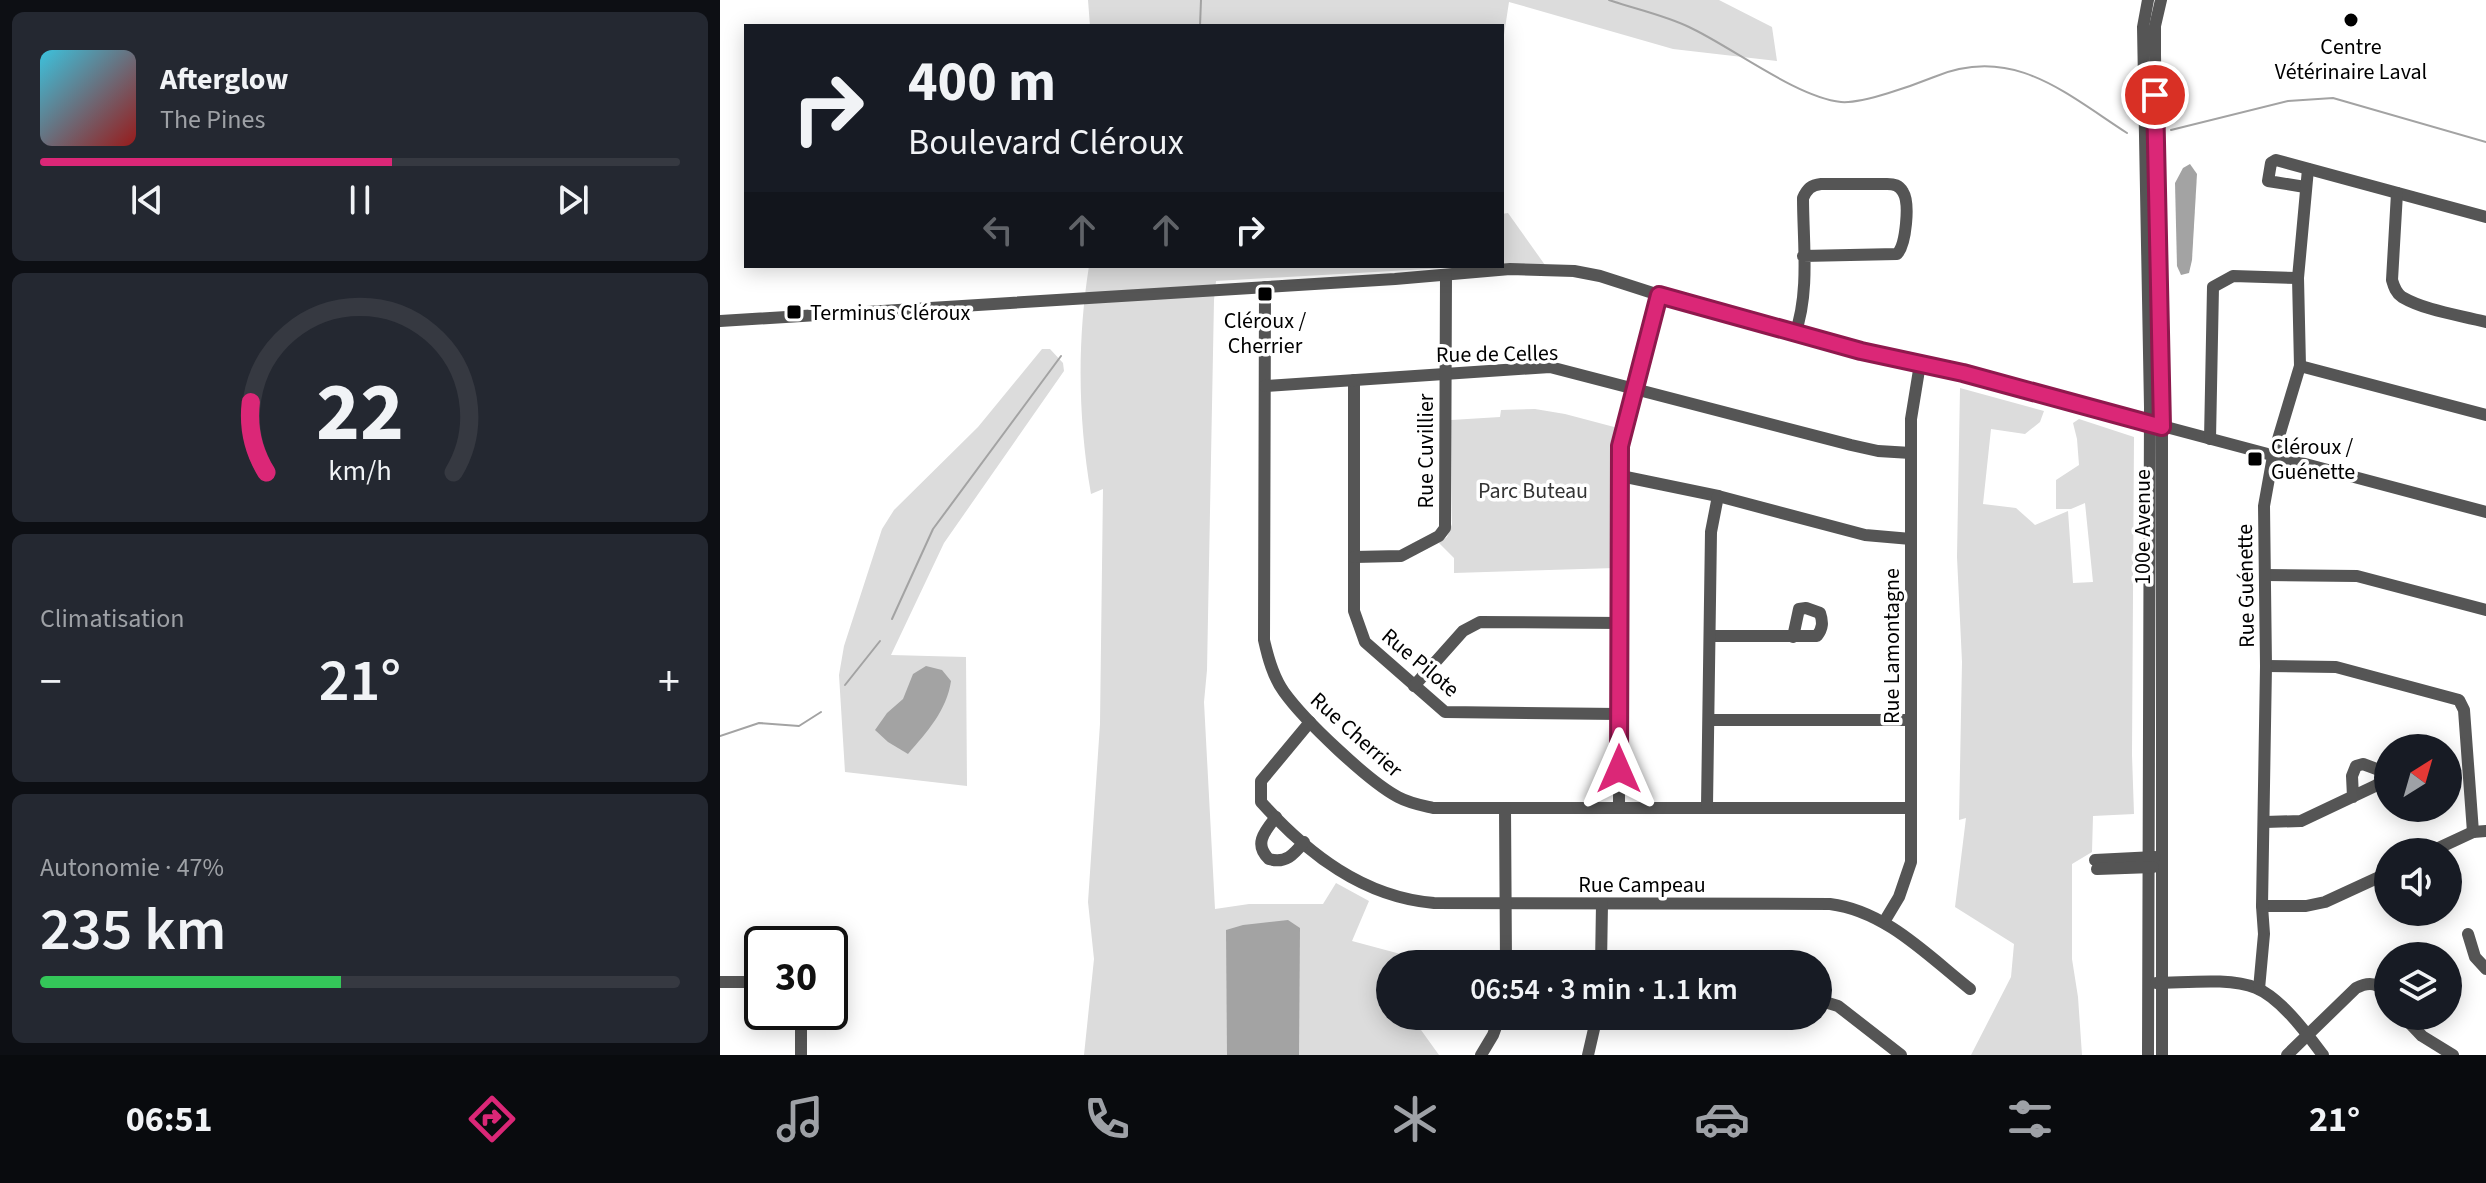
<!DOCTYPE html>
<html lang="fr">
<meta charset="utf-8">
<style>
body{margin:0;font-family:"Source Sans 3",sans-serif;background:#242831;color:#f1f3f6;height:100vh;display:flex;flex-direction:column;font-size:30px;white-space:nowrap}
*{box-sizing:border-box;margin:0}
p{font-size:26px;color:#9ea1a6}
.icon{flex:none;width:44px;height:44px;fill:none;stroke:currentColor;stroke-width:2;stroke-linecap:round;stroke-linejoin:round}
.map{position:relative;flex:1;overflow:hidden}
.drawer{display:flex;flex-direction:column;gap:12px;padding:12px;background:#0d0f14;width:720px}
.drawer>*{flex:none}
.top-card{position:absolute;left:24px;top:24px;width:760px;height:244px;border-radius:0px;box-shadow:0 4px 20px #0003;background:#171b24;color:#f1f3f6;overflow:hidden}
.needle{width:52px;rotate:37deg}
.fabs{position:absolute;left:1654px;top:734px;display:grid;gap:16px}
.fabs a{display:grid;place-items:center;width:88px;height:88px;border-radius:50%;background:#171b24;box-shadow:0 4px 20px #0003;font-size:40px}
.speed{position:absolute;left:24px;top:926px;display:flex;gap:16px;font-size:40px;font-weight:700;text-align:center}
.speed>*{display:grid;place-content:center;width:104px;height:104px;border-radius:50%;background:#171b24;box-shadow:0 4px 20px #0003;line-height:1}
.speed .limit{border:4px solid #111;border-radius:12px;background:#fff;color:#111}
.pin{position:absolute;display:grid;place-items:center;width:68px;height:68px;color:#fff;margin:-34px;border:4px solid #fff;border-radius:50%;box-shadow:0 2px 8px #0007}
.me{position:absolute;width:88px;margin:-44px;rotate:0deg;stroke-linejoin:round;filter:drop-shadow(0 0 6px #0008)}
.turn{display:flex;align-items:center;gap:28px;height:168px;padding:0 32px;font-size:36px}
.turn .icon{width:104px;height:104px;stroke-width:2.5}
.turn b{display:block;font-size:56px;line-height:68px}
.lanes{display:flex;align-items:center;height:76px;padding:0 32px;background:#0003;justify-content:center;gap:40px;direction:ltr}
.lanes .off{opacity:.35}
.big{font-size:60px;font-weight:600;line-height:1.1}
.drawer .widget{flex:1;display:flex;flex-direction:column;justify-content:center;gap:12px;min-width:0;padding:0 28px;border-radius:12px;background:#242831}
.drawer .dial{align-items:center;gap:0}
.dial svg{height:208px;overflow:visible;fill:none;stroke:#363941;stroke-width:7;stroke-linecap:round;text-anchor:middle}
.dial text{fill:#f1f3f6;stroke:none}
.song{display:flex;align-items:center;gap:24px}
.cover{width:96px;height:96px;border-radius:12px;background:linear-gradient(135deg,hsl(190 70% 55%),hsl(0 70% 35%))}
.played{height:8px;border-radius:4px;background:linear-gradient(90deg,#db2777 55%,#363941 55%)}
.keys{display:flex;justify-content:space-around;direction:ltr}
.heat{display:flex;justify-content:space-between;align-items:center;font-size:44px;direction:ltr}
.charge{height:12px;border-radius:6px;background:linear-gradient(90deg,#34c759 47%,#363941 0)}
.trip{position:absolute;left:656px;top:950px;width:456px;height:80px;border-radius:40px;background:#171b24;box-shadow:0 4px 20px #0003;font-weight:600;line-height:80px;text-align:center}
.dock{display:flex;height:128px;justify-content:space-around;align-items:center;background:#090b0e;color:#9ea1a6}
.dock .icon{width:56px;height:56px}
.dock .active{color:#db2777}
.dock b{font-size:36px;color:#f1f3f6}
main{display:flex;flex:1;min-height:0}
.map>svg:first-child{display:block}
</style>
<main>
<section class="drawer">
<div class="widget">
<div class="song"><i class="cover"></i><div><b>Afterglow</b><p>The Pines</p></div></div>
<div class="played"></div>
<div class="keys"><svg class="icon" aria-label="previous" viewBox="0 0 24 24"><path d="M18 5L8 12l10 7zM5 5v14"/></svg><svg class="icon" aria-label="pause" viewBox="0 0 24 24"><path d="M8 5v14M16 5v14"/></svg><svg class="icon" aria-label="next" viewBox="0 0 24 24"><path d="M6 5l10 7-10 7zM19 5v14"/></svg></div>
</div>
<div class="widget dial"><svg viewBox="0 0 100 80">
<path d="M14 69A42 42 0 1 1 86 69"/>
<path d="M14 69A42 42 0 0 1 8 42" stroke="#db2777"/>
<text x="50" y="56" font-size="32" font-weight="700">22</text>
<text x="50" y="72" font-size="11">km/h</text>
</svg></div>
<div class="widget"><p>Climatisation</p>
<div class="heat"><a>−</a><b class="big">21°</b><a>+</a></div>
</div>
<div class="widget"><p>Autonomie · 47%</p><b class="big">235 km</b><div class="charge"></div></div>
</section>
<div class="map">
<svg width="1766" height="1055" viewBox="0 0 1766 1055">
<rect width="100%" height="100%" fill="#fff"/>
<g fill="#dcdcdc">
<polygon points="368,0 999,0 1052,27 1057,61 953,49 789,2 782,48 782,26 370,26"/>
<polygon points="788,213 825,265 782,265 782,214"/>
<path d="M 369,266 L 759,266 L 496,281 L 494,300 L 487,670 L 484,702 L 495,909 L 529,904 L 603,904 L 616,883 L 649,901 L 632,941 L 714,963 L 670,964 L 670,1016 L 711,1016 L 701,1030 L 719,1055 L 364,1055 L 374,959 L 368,902 L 380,724 L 383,489 L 371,494 C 358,419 357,341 369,266 Z"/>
<polygon points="322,349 330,349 343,363 344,371 224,543 171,655 246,657 247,786 125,772 119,675 124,646 162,529 174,510 258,427"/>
<polygon points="1240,388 1324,411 1320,422 1305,434 1271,429 1263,504 1296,508 1315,525 1348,511 1353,583 1373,582 1365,503 1351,509 1336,509 1336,480 1359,465 1357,439 1353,423 1359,419 1414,437 1412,755 1414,814 1373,816 1372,852 1352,864 1352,959 1358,997 1362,1055 1251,1055 1291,977 1294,944 1235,907 1246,818 1239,820 1242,662 1237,557"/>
<polygon points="815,409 845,414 898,428 895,568 734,573 734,558 719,543 727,537 732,524 731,420 780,417 781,410"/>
</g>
<g fill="#a3a3a3">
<polygon points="1470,164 1477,174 1472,260 1469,273 1461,275 1457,266 1455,183 1463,168"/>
<path d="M 206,666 L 222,670 L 231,681 C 227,710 207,732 188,754 L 168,742 L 155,730 L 167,713 L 183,699 L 193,674 Z"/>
<polygon points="568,920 580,928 579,1055 507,1055 506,930 523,925"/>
</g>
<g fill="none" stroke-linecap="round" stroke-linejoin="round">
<g stroke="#a3a3a3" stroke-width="2">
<path d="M 889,0 C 915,9 944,15 969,27 C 1012,47 1076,97 1121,102 C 1142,104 1194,85 1214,77 C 1292,44 1345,93 1407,133"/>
<polyline points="480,26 481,0"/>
<polyline points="1451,130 1568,101 1613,98 1766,142"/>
<polyline points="172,619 213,529 341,356"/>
<polyline points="125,685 160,641"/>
<polyline points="0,736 39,723 79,726 101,712"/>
</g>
<g stroke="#555" stroke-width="12">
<polyline points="1428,0 1423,27 1430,407 1428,1055"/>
<polyline points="1441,0 1435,26 1435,55 1442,427 1442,1055"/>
<polyline points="1585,187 1548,181 1551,163 1556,160 1766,217"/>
<path d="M 1677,193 L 1672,280 C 1674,287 1676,293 1682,297 C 1706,311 1740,315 1766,322"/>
<path d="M 545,287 L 544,640 C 548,658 553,677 564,692 C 584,720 648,781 678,797 C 689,803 700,805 713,808 L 1191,808"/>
<polyline points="0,321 675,279 790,269 854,271 880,276 939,295 1141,351 1243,373 1766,512"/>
<path d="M 1075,334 C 1090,292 1083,242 1083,198 C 1087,189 1091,185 1101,184 L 1167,184 C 1174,184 1179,185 1183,192 C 1190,203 1186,245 1177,254 L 1083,256"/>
<polyline points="1580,366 1766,415"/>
<polyline points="634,380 634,611 645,642 725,712 899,714"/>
<polyline points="545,386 830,367 1131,445 1158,451 1191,453"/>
<polyline points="1490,439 1493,287 1513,276 1578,278"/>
<polyline points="901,476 998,496 1145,535 1191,539"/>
<polyline points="634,557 681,556 719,536 725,528 726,275"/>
<polyline points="1545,575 1637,576 1766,610"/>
<path d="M 990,636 L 1097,636 C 1103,628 1103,622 1100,613 L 1086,608 L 1079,609 L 1073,637"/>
<polyline points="1546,666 1616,667 1739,700 1744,710 1753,832"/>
<polyline points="694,686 743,631 760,622 901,623"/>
<polyline points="989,720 1191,720"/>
<path d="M 590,722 L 541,781 L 541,802 C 588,854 643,897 714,903 L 1110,904 C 1166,911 1208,956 1250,989"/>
<polyline points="987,806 991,532 998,496"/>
<polyline points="899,807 900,446 939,295"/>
<polyline points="785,808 786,964"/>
<path d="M 556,817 C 545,831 533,844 549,859 C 566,864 574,854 584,842"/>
<polyline points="1545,822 1581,821 1655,786 1661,782 1662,771 1643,764 1636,766 1632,776 1633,797"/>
<polyline points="1710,852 1753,832 1766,831"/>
<polyline points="1375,860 1435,857"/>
<polyline points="1377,869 1433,867"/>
<polyline points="1542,906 1586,906 1605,902 1668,873"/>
<polyline points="1164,922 1179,897 1191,862 1191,419 1200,364"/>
<polyline points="1748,934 1755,957 1766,969"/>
<polyline points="881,964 882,904"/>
<polyline points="0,982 42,982"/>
<path d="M 1436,983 C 1464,983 1510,977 1536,988 C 1561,998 1587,1034 1603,1055"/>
<polyline points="1539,989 1544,934 1542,906 1546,666 1544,506 1553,456 1580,366 1578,278 1588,169"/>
<polyline points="1098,1000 1118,1006 1181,1055"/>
<polyline points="81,1012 81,1055"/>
<polyline points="1683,1016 1702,1036 1733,1055"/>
<polyline points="761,1055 773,1035 780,1016"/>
<polyline points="868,1055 877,1016"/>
<path d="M 1567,1055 L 1636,988 C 1649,981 1659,983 1668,994"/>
</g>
</g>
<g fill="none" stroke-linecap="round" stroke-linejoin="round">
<g stroke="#8e194d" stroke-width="20">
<polyline id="route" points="899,769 900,446 939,295 1141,351 1243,373 1442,427 1435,95"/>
</g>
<use href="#route" stroke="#db2777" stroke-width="14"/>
</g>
<g fill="#000" stroke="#fff" stroke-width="3">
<circle cx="1631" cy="20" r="8"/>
<rect x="537" y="286" width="16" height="16" rx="4"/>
<rect x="66" y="304" width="16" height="16" rx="4"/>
<rect x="1527" y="451" width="16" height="16" rx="4"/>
</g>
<g text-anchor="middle" stroke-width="7" stroke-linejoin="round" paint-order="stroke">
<g font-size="22" fill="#000" stroke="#fff">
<text x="1631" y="54">Centre<tspan x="1631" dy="25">Vétérinaire Laval</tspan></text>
<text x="90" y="320" text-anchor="start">Terminus Cléroux</text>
<text x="545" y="328">Cléroux /<tspan x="545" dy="25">Cherrier</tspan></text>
<text x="1551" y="454" text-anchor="start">Cléroux /<tspan x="1551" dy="25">Guénette</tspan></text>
</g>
<g font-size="22" fill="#000" stroke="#fff">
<text transform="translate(777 353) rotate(-1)" y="8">Rue de Celles</text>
<text transform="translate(705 451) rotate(-90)" y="8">Rue Cuvillier</text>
<text transform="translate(1422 527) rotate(-90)" y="8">100e Avenue</text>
<text transform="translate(1525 586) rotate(-91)" y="8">Rue Guénette</text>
<text transform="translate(1171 646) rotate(-90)" y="8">Rue Lamontagne</text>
<text transform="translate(701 662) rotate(40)" y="8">Rue Pilote</text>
<text transform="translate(637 734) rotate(42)" y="8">Rue Cherrier</text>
<text x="922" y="892">Rue Campeau</text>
</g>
<g font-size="22" fill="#333" stroke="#fff">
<text x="813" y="498">Parc Buteau</text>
</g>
</g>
</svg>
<div class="fabs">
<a><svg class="needle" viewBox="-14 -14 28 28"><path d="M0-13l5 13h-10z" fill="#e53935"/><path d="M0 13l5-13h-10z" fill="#9ea1a6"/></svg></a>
<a><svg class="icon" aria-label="sound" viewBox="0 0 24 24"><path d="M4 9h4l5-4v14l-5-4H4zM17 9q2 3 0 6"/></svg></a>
<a><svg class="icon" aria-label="layers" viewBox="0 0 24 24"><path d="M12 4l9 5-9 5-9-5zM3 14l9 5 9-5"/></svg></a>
</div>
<div class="speed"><div class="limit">30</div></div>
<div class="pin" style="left:1435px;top:95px;background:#d93025"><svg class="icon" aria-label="arrive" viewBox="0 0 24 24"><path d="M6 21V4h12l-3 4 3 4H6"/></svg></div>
<svg class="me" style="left:899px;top:769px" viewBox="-20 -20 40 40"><path d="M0-17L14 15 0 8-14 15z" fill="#db2777" stroke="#fff" stroke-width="4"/></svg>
<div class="trip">06:54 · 3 min · 1.1 km</div>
<div class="top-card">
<div class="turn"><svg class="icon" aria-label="right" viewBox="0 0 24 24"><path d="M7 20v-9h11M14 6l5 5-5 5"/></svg><div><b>400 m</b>Boulevard Cléroux</div></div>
<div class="lanes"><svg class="icon off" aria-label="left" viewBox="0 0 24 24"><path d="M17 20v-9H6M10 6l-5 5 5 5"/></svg><svg class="icon off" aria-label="ahead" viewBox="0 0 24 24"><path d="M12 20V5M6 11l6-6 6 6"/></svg><svg class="icon off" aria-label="ahead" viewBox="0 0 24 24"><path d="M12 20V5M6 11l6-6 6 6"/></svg><svg class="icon" aria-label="right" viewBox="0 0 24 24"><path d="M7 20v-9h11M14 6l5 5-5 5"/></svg></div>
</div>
</div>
</main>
<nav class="dock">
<b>06:51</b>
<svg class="icon active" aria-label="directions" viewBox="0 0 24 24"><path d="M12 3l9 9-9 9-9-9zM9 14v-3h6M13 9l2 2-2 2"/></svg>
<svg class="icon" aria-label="music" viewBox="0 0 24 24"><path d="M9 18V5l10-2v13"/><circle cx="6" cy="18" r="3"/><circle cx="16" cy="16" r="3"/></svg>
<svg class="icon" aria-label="phone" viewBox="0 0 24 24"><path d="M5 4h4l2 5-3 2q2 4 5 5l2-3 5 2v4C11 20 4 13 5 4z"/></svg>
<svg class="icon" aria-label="climate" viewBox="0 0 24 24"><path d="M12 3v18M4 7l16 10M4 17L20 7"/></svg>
<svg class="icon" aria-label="car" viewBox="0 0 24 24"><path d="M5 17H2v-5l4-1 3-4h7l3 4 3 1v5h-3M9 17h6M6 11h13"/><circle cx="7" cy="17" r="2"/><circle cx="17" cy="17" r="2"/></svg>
<svg class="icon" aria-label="filters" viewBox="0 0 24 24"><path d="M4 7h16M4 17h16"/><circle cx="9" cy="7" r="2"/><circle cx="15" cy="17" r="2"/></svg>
<b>21°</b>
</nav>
